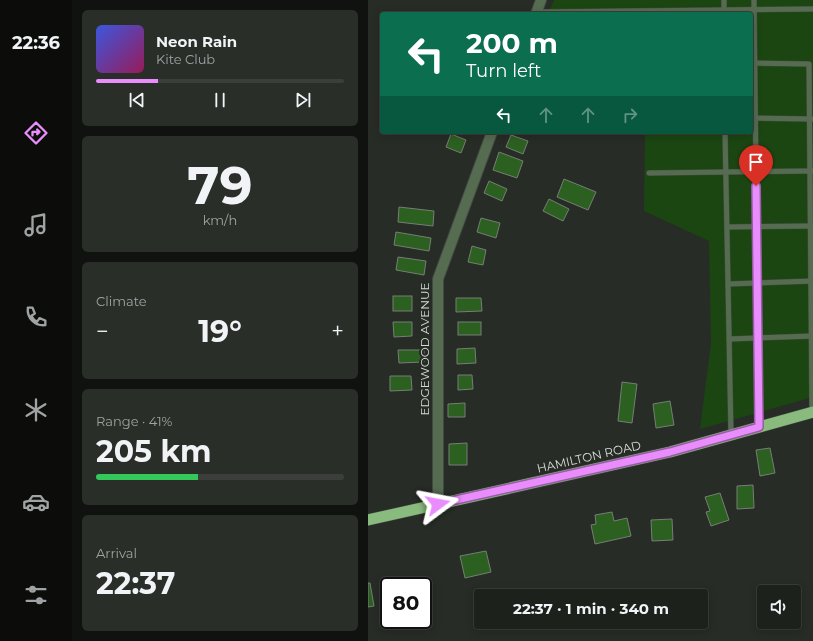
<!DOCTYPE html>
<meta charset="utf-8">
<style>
body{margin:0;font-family:Montserrat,sans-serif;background:#2a2e29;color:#f1f3f6;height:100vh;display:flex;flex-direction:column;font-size:15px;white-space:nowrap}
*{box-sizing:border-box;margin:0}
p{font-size:13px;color:#a0a3a3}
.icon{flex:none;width:22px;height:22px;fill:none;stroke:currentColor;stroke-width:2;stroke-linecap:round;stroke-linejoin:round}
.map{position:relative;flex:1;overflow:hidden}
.side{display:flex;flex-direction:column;gap:10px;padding:10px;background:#10120f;width:296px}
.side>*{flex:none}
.top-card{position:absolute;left:12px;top:12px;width:373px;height:122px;border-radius:4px;box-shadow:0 2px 10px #0003,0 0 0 1px #3b3e3b;background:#0b6e4f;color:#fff;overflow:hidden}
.controls{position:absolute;left:389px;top:585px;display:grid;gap:8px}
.controls a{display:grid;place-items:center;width:44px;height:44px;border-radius:4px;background:#1d211c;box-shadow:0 2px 10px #0003,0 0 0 1px #3b3e3b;font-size:20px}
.speed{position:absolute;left:12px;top:577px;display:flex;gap:8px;font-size:20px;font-weight:700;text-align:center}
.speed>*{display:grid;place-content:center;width:52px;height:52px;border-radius:50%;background:#1d211c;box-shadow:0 2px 10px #0003,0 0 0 1px #3b3e3b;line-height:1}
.speed .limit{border:2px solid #111;border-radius:6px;background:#fff;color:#111}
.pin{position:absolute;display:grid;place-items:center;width:34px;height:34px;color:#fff;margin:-41px -17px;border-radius:50% 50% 50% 0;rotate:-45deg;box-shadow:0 0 4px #0007}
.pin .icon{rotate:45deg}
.me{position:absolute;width:44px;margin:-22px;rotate:77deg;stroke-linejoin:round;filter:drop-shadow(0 0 3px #0008)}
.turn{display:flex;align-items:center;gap:14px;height:84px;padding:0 20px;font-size:18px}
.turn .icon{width:52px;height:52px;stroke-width:2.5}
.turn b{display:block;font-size:28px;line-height:34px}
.lanes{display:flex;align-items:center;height:38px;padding:0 20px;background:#0003;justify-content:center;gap:20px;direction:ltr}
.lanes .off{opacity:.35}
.big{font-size:30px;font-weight:700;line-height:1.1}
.side .widget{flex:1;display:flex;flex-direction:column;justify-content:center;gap:6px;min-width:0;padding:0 14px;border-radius:6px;background:#2a2e29}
.side .dial{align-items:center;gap:0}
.dial b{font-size:52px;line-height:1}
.song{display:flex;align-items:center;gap:12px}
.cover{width:48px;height:48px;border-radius:6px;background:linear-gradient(135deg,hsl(230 70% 55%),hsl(330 70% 35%))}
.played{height:4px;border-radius:2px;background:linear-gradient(90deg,#e98dfd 25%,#3b3e3b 25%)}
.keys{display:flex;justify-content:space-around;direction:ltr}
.heat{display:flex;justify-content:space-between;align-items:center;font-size:22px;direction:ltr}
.charge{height:6px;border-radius:3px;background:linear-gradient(90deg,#34c759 41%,#3b3e3b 0)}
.trip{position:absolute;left:106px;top:589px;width:234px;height:40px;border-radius:4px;background:#1d211c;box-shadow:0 2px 10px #0003,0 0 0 1px #3b3e3b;font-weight:700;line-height:40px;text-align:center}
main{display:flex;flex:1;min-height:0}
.menu{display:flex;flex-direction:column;width:72px;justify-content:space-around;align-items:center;background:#0c0d0b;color:#a0a3a3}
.menu .icon{width:28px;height:28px}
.menu .active{color:#e98dfd}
.menu b{font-size:18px;color:#f1f3f6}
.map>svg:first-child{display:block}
</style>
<main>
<nav class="menu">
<b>22:36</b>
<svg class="icon active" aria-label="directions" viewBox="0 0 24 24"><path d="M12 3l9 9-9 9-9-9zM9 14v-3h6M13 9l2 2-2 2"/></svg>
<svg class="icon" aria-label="music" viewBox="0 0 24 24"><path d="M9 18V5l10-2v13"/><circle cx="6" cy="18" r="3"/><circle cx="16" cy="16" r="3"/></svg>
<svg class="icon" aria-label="phone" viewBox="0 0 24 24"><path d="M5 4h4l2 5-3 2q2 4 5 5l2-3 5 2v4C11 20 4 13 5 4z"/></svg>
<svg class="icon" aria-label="climate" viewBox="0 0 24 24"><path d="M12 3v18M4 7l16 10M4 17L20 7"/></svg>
<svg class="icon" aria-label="car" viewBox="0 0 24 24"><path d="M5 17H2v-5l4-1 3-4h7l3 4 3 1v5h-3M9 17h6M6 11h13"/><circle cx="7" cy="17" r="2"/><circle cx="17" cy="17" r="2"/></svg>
<svg class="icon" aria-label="filters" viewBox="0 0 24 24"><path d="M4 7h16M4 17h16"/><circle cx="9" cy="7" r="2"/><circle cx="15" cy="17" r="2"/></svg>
</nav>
<section class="side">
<div class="widget">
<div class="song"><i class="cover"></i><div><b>Neon Rain</b><p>Kite Club</p></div></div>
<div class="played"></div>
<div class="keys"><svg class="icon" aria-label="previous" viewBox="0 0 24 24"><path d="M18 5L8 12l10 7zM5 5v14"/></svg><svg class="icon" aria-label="pause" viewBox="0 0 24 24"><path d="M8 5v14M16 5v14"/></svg><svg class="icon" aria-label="next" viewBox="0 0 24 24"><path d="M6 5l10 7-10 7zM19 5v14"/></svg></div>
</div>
<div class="widget dial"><b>79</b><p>km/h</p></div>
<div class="widget"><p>Climate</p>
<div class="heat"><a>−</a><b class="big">19°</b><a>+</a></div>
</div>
<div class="widget"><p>Range · 41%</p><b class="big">205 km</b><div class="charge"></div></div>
<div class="widget"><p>Arrival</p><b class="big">22:37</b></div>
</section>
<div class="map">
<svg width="445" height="641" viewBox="0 0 445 641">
<rect width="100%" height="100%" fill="#272c26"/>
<polygon fill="#1b4612" points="186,0 445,0 445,397 332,429 343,343 341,241 276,211 277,132 383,132 383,14 180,14"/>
<g fill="#2c6021" stroke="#777d76">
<polygon points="83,134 98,140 93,153 78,147"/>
<polygon points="143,135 160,141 155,154 138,147"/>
<polygon points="131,152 155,161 149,178 125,170"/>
<polygon points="196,179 228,192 220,210 189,197"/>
<polygon points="121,181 139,189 134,201 116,193"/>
<polygon points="181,199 201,209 195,221 175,211"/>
<polygon points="31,207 66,211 65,226 30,222"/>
<polygon points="113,218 132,223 128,238 109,232"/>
<polygon points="28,232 63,238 61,251 26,245"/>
<polygon points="104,246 118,250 115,265 100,262"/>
<polygon points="30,257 58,261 56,275 28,270"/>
<rect x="25" y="296" width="19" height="15"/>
<polygon points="88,298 113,298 114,311 88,312"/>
<polygon points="25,322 44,322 44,336 26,337"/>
<rect x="90" y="322" width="23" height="13"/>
<polygon points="107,348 108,363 89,364 89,349"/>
<polygon points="30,350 56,350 56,362 31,363"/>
<polygon points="90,375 104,375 105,389 90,390"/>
<polygon points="22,376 43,376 44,390 22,391"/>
<polygon points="254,382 269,384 264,423 250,421"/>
<polygon points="302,401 306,425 288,428 285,404"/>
<polygon points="97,403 97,417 80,417 80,404"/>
<polygon points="99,443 99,465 81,465 81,444"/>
<polygon points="402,448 407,473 392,476 388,450"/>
<polygon points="385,485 386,508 369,509 369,486"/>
<polygon points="352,493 361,520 343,526 338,512 342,511 337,497"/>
<polygon points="244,512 246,521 259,518 263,536 227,544 223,525 228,524 227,515"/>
<polygon points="304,519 305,540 284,541 283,520"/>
<polygon points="118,551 123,572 97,578 92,556"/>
<polygon points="0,583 2,583 6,606 0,607"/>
</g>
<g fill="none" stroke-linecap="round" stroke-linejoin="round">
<g stroke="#434842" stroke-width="6">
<g id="service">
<polyline points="356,0 356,14"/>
<polyline points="386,0 391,427"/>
<polyline points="168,12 445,9"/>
<polyline points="383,63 441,64 444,412"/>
<polyline points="383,118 444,119"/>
<polyline points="357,132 363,435"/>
<polyline points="281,173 445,171"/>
<polyline points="359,227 445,226"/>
<polyline points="360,284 445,281"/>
<polyline points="361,339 445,336"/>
</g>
</g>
<g stroke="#434842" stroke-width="12">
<g id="minor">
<polyline points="168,14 173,0"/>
<polyline points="70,505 70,279 124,132"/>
</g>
</g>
<g stroke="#434842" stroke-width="12">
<polyline id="trunk" points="0,520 302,452 445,412"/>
</g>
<use href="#service" stroke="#566c51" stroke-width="5"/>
<use href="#minor" stroke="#566c51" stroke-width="10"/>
<use href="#trunk" stroke="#88bb7d" stroke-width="11"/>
</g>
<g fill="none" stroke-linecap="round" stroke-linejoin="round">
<g stroke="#975ca4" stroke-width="10">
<polyline id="route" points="70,504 302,452 391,427 388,186"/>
</g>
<use href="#route" stroke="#e98dfd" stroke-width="7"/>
</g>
<g text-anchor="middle" stroke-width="4" stroke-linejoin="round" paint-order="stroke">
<g font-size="12" fill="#d7dbd7" stroke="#272c26">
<text transform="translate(57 349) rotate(-90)" y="4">EDGEWOOD AVENUE</text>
<text transform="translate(221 457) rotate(-13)" y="4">HAMILTON ROAD</text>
</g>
</g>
</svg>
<div class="controls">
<a><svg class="icon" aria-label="sound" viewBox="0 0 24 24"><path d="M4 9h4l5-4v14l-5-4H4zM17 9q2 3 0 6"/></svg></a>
</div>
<div class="speed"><div class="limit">80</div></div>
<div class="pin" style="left:388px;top:186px;background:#d93025"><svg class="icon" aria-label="arrive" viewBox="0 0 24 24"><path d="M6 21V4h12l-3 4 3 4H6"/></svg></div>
<svg class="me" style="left:70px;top:504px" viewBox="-20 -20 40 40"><path d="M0-17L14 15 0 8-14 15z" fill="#e98dfd" stroke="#fff" stroke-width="4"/></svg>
<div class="trip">22:37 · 1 min · 340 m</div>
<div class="top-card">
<div class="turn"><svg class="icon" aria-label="left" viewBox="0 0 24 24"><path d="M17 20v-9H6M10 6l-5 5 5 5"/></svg><div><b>200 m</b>Turn left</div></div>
<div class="lanes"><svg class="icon" aria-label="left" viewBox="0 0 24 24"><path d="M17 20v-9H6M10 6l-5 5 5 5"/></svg><svg class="icon off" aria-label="ahead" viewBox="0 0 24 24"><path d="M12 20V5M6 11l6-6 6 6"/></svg><svg class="icon off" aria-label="ahead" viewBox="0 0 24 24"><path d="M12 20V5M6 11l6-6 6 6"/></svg><svg class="icon off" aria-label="right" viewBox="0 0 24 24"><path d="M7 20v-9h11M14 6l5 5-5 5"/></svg></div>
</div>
</div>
</main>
